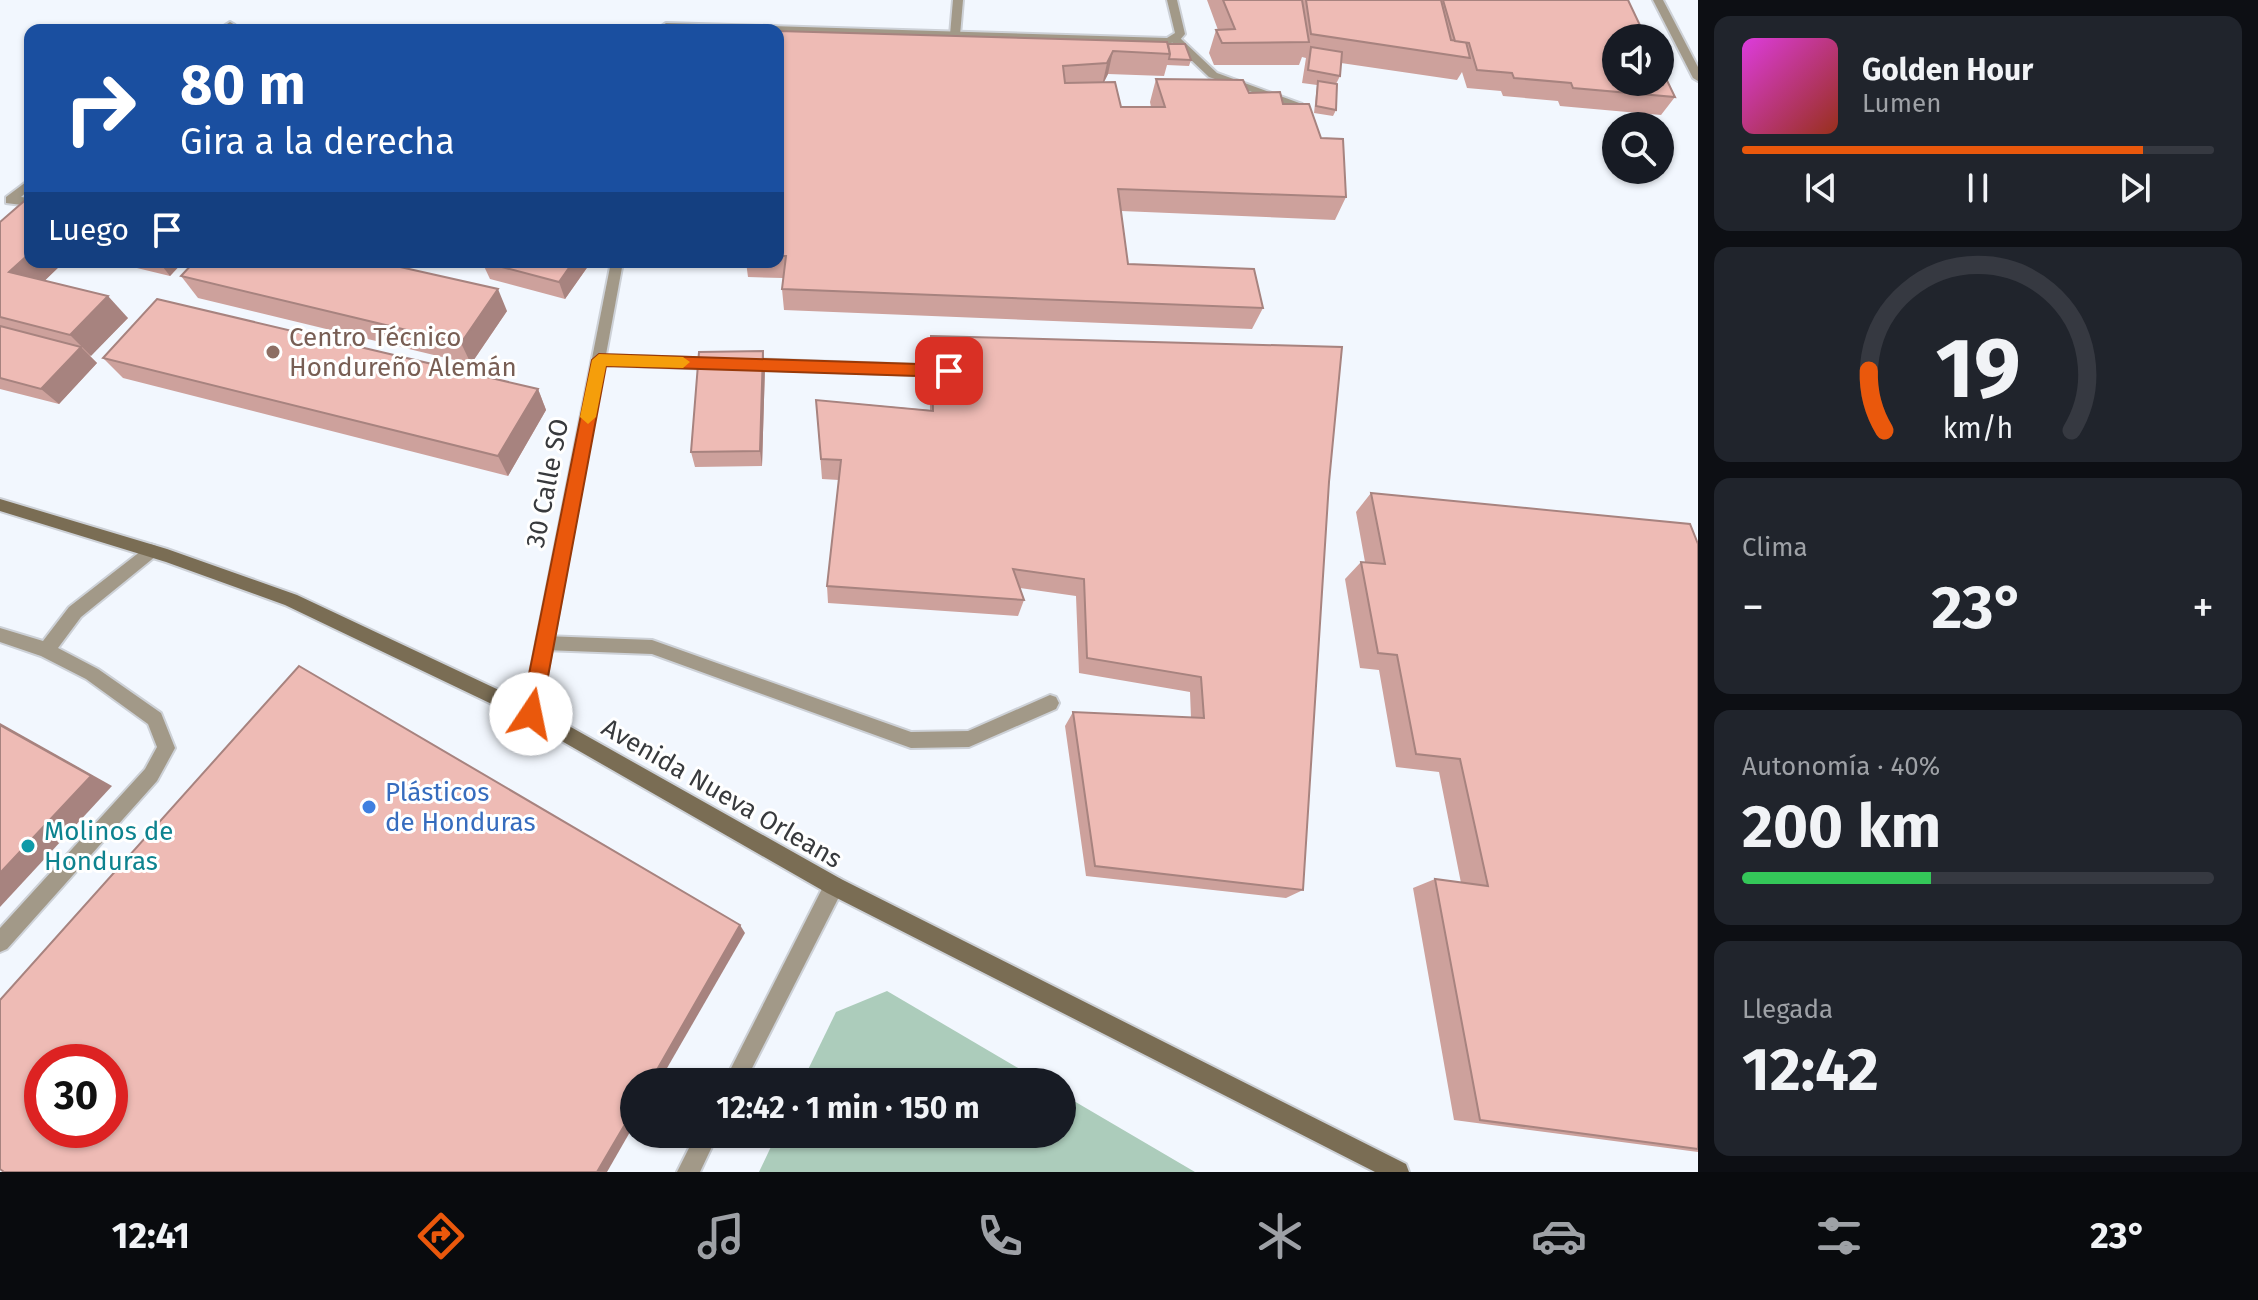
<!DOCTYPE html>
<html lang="es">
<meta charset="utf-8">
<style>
body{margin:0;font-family:"Fira Sans",sans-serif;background:#20242c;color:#f1f3f6;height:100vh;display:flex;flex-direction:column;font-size:30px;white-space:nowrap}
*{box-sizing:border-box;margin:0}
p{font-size:26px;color:#9ea1a6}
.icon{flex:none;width:44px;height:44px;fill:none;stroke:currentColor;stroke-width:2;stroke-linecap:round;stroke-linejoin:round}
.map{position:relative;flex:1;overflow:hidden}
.drawer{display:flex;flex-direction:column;gap:16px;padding:16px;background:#0d0f14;width:560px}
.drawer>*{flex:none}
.hud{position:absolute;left:24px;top:24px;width:760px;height:244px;border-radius:16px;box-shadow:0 2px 6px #0004;background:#1a4fa0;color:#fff;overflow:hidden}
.buttons{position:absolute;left:1602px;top:24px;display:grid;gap:16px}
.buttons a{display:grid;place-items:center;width:72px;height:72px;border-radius:50%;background:#171b24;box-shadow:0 2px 6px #0004;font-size:40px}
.speed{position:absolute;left:24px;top:1044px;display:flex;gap:16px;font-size:40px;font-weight:700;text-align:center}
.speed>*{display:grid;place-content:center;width:104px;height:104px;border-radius:50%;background:#171b24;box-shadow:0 2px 6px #0004;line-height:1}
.speed .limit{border:12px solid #d22;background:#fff;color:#111}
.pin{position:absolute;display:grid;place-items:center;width:68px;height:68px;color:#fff;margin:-34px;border-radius:16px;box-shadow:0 4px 12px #0006}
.me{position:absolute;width:88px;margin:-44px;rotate:11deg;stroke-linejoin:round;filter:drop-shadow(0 0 6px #0008)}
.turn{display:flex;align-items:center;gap:28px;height:168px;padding:0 24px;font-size:36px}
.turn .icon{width:104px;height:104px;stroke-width:2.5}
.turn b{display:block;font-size:56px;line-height:68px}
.then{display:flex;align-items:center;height:76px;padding:0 24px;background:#0003;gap:16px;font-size:30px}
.big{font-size:60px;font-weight:700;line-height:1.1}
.drawer .widget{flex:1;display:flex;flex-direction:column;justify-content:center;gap:12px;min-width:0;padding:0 28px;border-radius:16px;background:#20242c}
.drawer .dial{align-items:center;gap:0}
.dial svg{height:208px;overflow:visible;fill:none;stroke:#363941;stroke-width:7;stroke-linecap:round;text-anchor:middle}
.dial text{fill:#f1f3f6;stroke:none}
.song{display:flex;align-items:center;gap:24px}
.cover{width:96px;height:96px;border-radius:12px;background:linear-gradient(135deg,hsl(300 70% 55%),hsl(10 70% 35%))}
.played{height:8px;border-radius:4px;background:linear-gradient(90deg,#ea580c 85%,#363941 85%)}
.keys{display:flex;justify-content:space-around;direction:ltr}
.heat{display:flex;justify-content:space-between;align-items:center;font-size:44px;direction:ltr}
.charge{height:12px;border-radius:6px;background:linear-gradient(90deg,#34c759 40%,#363941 0)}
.trip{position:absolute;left:620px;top:1068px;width:456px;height:80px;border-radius:40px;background:#171b24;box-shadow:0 2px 6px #0004;font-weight:700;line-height:80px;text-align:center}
.dock{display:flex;height:128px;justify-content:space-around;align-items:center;background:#090b0e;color:#9ea1a6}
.dock .icon{width:56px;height:56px}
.dock .selected{color:#ea580c}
.dock b{font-size:36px;color:#f1f3f6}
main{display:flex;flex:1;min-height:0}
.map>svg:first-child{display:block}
</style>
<main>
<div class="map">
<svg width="1698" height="1172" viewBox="0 0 1698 1172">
<rect width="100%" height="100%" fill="#f2f7fe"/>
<g fill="#acccbb">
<polygon points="887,991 1042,1082 802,1082 836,1012"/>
<polygon points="1062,1094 1195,1172 759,1172 777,1134 1062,1134"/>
</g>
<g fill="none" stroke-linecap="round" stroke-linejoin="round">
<g stroke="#cdd1d7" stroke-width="4">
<g id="lane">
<polygon points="953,0 963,0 960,35 955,38 950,35"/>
<polygon points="230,22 235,25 230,30 218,30"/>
<polygon points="1171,37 1179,37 1217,73 1302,104 1292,106 1209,77 1171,41"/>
<polygon points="30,179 30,189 21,197 30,198 30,206 6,203 6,197"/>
<polygon points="599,355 718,359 725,364 718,369 599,365 592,360"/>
<polygon points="745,359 950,366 957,371 950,376 745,369 738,364"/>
<polygon points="150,544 156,546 158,551 156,556 81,617 58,648 98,669 161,713 175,748 157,781 7,949 0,952 0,928 145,769 157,747 148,724 86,679 41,656 0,642 0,628 43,641 69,607"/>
<polygon points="544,636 652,640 911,732 968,731 1050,695 1056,697 1059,703 1056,709 969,747 911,748 652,654 544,650 538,648 536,643 538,638"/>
</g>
</g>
<g stroke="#cdd1d7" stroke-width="4">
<g id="street">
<polygon points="1167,0 1177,0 1185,34 1179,41 1167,44 778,32 778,30 656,30 666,23 1167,38 1175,33"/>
<polygon points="1653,0 1663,0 1698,67 1698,81 1693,78"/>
<polygon points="611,262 623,262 540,714 537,720 531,722 525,720 522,714"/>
<polygon points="834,877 841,879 843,886 841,893 745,1082 724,1082 827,879"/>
<polygon points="696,1134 718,1134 700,1172 677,1172"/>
</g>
</g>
<g stroke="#cdd1d7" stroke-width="4">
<polygon id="secondary" points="0,499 167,549 297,595 537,708 841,879 1406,1164 1409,1172 1375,1172 827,893 525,720 285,605 166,562 0,511"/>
</g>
<use href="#lane" fill="#a29988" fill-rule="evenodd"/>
<use href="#street" fill="#a29988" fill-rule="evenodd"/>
<use href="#secondary" fill="#7a6d54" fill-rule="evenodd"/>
</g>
<g fill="#cda19c">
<polygon points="1207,0 1628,0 1675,97 1661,115 1560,106 1558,101 1503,96 1501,91 1467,88 1462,72 1457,80 1341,63 1340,76 1336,84 1336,110 1333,116 1314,113 1317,85 1302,83 1306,58 1302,57 1299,65 1214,65 1209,53 1216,30 1218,30"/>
<polygon points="778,31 1168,44 1191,60 1189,66 1167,65 1164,76 1108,74 1104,82 1121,107 1151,107 1150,102 1156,79 1249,93 1283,104 1321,138 1346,197 1335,220 1121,211 1128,264 1263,308 1252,329 784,310 782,289 783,278 748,277 746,262 778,262"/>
<polygon points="0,222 64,262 44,281 128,318 90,356 97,363 59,404 0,389"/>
<polygon points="112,262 183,262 170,276"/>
<polygon points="482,262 591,262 565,299 490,279"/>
<polygon points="181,276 507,311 471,364 198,298"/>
<polygon points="931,336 1329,482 1303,890 1286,898 1086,876 1065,726 1073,712 1191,718 1190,692 1079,673 1076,596 1020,588 1024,600 1018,616 828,603 827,586 839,480 822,479 816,400 930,410 929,357"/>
<polygon points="763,351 765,367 762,466 695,467 691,452"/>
<polygon points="103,358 538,389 546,410 508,476 123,378"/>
<polygon points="1371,493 1698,544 1698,1152 1454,1120 1413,888 1435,879 1461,883 1439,772 1396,767 1379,670 1360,668 1345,579 1361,562 1365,562 1356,512"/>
</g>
<g fill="#a7837f">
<polygon points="1113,51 1108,74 1102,86 1107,63"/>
<polygon points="30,253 30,262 64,262 31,294 9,272"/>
<polygon points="159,262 183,262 170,276"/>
<polygon points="573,262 591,262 565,299 559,282"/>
<polygon points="498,289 507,311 471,364 461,343"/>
<polygon points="108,296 128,318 91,356 70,335"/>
<polygon points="81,347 97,363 59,404 41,389"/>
<polygon points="763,351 765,367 762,466 760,451"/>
<polygon points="538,389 546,410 508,476 498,456"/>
<polygon points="0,723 112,786 0,907"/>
<polygon points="740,925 745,933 659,1082 650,1082"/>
<polygon points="634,1109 634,1125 607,1172 597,1172"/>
</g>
<g fill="#eebbb5" stroke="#a7837f" stroke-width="2" fill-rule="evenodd">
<polygon points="1223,0 1302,0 1309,42 1222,43 1216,30 1235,29"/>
<polygon points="1306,0 1441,0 1451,40 1466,42 1470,58 1311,34"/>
<polygon points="1443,0 1628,0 1646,38 1616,38 1616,82 1660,82 1660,66 1675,97 1573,88 1571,83 1514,78 1512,73 1477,70 1469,43 1455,41"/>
<polygon points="778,31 1167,42 1170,54 1113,51 1107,63 1063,66 1065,83 1115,82 1121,107 1165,107 1156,79 1243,80 1249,93 1280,92 1283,104 1309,104 1321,138 1343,139 1346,197 1118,189 1128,264 1254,269 1263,308 782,289 786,256 778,256"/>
<polygon points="1168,44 1185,44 1191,60 1169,59 1170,54"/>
<polygon points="1311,47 1342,52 1340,76 1308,70"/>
<polygon points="1318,81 1337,84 1336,110 1316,106"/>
<polygon points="30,196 30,253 9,272 108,296 70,335 0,317 0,222"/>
<polygon points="194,262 378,262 498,289 461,343 181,276"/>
<polygon points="483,262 573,262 559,282"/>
<polygon points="157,299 538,389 498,456 103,358"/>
<polygon points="0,326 81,347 41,389 0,378"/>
<polygon points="931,336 1342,347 1329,482 1303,890 1095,866 1073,712 1204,718 1201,677 1087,658 1084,579 1013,569 1024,600 827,586 841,460 821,459 816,400 933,411"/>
<polygon points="763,351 760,451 691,452 699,352"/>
<polygon points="1371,493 1690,524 1698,544 1698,1149 1480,1120 1435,879 1488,886 1460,759 1416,754 1397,655 1378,653 1361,562 1385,564"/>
<path d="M 299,666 L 740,925 L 650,1082 L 634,1082 L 634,1109 L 597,1172 L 4,1172 L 0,1169 L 0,1000 ZM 42,1062 L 110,1062 L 110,1130 L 42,1130 Z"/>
<polygon points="0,725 91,776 0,873"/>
</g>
<polygon fill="#ea580c" stroke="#983908" stroke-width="2" points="599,354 949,365 956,371 949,377 606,366 541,714 538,720 531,723 524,720 521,714 592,360"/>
<polygon fill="#f59e0b" points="599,354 683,357 690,362 683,368 606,366 596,417 588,424 580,417 592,360"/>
<circle fill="#8d6e63" stroke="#fff" stroke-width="3" cx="273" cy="352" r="8"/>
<circle fill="#3f7fe0" stroke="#fff" stroke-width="3" cx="369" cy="807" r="8"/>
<circle fill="#0f9aa8" stroke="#fff" stroke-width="3" cx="28" cy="846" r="8"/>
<g text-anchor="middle" stroke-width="6" stroke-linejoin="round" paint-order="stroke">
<g font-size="26" fill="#785e54" stroke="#fff" text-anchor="start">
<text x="289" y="346">Centro Técnico<tspan x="289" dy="30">Hondureño Alemán</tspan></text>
</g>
<g font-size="26" fill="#383a3d" stroke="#fff">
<text transform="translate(547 483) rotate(-79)" y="9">30 Calle SO</text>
<text transform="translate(722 793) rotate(30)" y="9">Avenida Nueva Orleans</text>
</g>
<g font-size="26" fill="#366cbe" stroke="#fff" text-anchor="start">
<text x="385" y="801">Plásticos<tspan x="385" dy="30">de Honduras</tspan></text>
</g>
<g font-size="26" fill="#0d838f" stroke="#fff" text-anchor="start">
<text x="44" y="840">Molinos de<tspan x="44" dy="30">Honduras</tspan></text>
</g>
</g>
</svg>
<div class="buttons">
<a><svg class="icon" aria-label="sound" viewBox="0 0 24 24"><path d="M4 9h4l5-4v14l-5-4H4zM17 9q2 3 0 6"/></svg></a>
<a><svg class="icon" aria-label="search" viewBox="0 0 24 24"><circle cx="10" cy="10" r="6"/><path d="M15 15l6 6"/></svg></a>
</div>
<div class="speed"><div class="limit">30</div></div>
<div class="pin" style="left:949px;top:371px;background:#d93025"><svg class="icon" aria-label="arrive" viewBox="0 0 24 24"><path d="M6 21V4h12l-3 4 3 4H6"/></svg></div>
<svg class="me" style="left:531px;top:714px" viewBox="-20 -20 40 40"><circle r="19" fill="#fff"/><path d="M0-13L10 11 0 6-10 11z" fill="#ea580c"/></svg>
<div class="trip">12:42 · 1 min · 150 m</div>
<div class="hud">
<div class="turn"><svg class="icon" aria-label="right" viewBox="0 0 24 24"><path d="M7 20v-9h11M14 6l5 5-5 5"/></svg><div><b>80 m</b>Gira a la derecha</div></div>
<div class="then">Luego<svg class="icon" aria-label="arrive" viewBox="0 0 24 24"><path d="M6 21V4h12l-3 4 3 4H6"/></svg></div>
</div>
</div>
<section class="drawer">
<div class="widget">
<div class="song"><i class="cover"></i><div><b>Golden Hour</b><p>Lumen</p></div></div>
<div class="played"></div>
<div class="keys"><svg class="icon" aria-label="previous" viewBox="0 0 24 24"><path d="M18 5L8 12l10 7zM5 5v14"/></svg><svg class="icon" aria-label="pause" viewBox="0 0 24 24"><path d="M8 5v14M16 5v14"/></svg><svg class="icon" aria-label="next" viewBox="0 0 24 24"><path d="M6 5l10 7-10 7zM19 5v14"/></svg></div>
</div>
<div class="widget dial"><svg viewBox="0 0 100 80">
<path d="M14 69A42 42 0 1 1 86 69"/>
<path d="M14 69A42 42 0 0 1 8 46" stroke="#ea580c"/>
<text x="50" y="56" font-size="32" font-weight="700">19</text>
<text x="50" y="72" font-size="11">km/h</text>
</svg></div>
<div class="widget"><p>Clima</p>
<div class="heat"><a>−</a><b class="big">23°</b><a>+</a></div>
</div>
<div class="widget"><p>Autonomía · 40%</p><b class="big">200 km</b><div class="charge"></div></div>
<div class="widget"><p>Llegada</p><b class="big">12:42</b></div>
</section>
</main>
<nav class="dock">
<b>12:41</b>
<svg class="icon selected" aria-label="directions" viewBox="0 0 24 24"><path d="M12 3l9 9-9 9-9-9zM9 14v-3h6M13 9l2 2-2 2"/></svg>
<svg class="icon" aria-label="music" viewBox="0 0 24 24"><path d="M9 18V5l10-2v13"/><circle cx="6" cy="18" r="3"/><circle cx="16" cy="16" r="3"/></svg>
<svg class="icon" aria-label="phone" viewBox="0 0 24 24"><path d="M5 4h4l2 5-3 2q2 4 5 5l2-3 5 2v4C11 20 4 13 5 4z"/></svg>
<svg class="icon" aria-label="climate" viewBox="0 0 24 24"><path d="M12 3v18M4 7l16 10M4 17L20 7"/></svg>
<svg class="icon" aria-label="car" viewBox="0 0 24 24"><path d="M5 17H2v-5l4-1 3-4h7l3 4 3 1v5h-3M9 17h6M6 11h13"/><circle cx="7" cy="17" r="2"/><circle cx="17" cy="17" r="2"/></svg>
<svg class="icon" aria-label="filters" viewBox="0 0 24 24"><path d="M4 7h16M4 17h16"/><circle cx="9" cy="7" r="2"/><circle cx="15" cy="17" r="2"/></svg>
<b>23°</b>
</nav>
